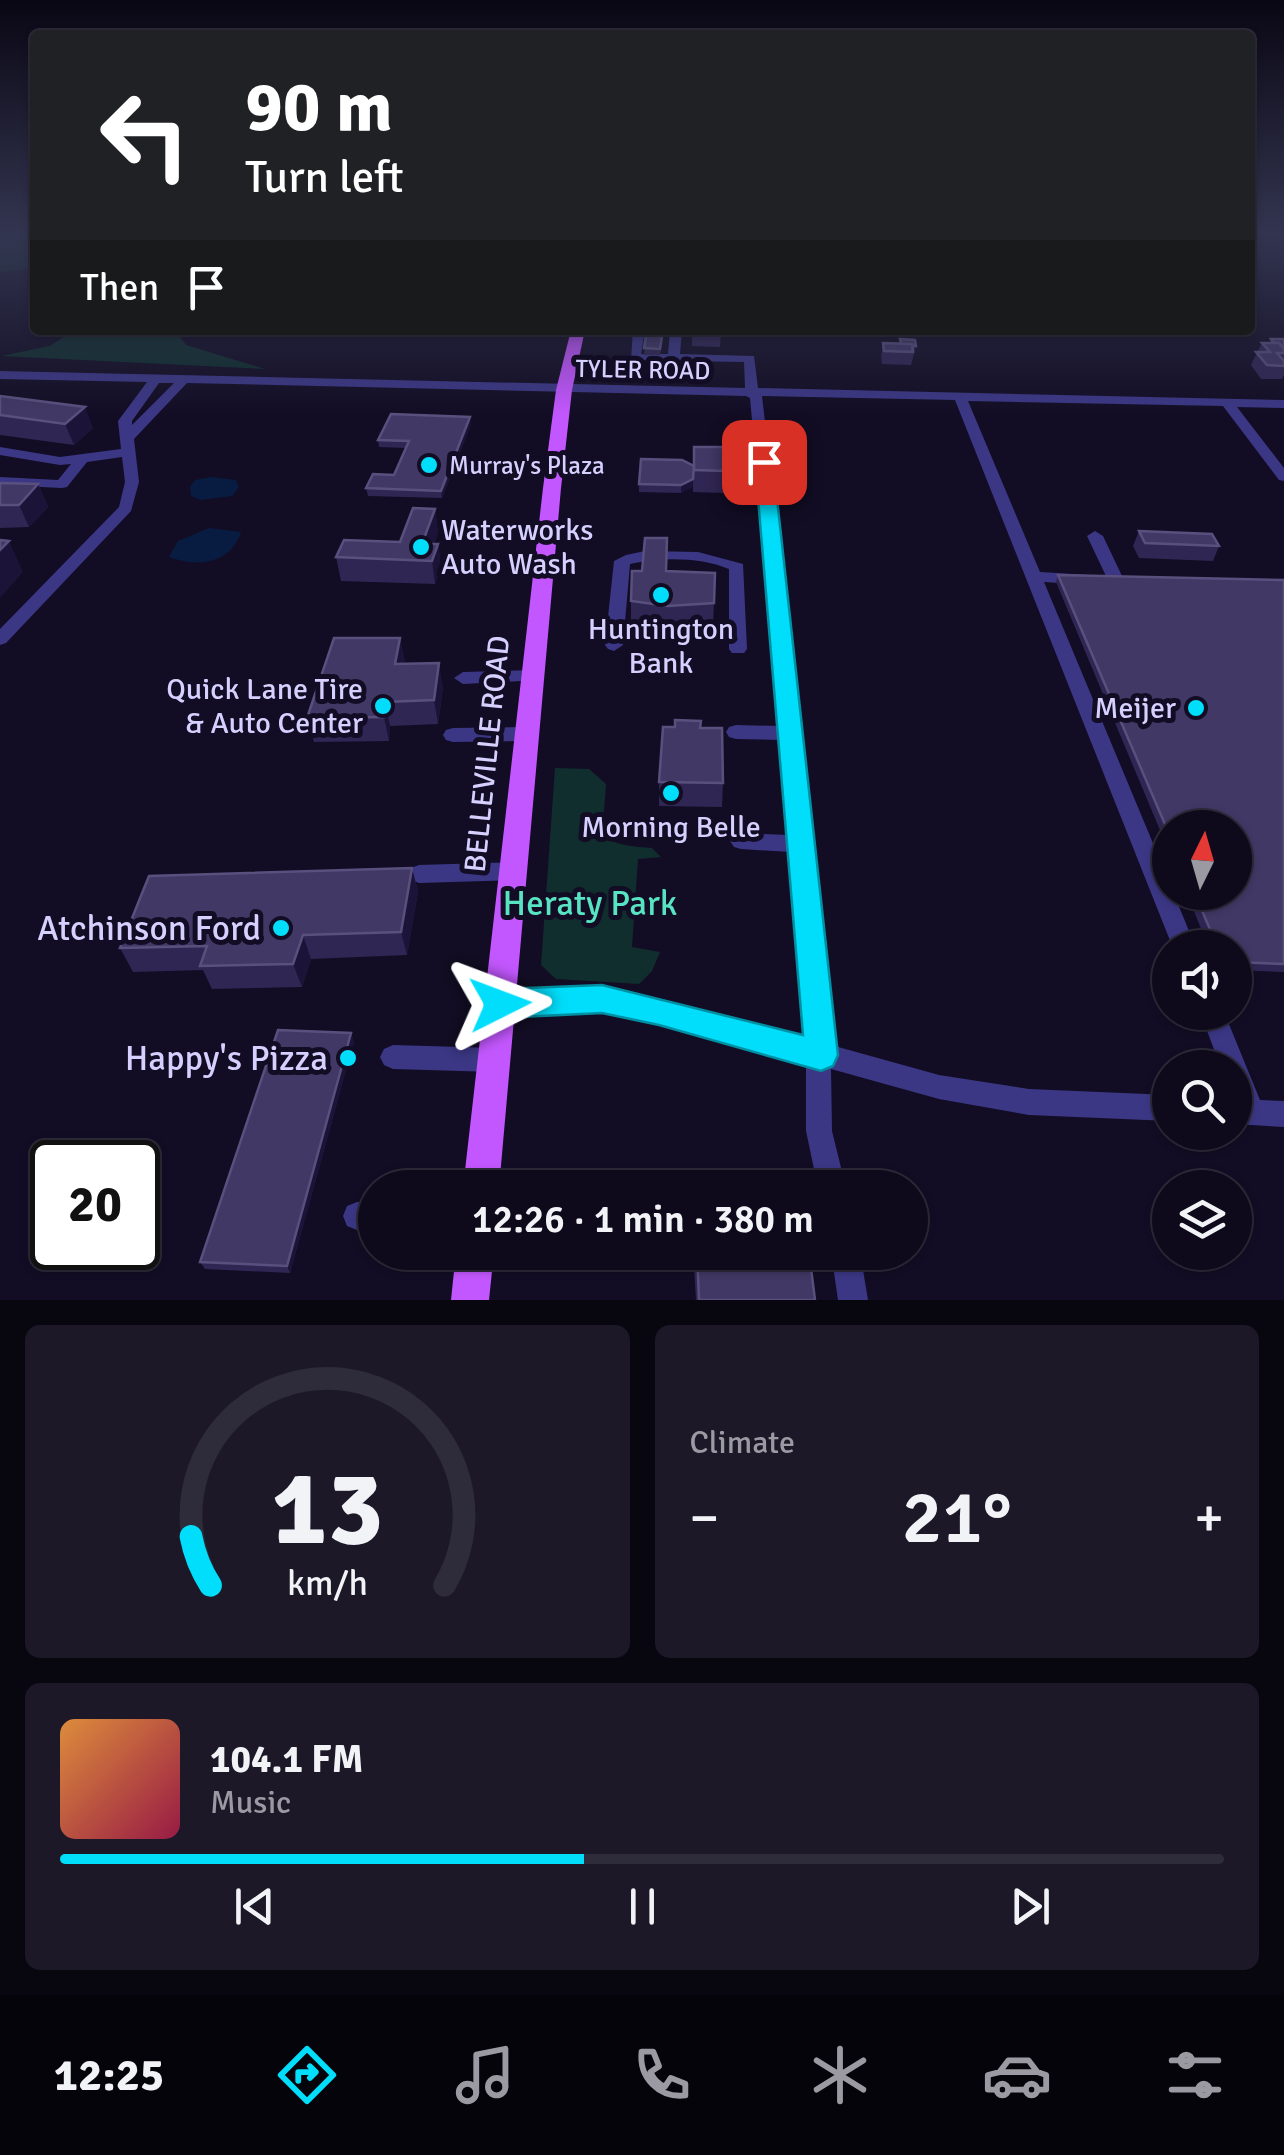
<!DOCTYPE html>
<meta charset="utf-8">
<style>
body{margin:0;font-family:Signika,sans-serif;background:#1c1828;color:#f1f3f6;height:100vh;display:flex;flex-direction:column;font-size:38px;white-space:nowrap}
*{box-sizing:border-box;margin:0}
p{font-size:32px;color:#9b9aa3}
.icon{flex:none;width:55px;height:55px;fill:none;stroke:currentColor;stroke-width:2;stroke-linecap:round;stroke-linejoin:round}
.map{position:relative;height:1300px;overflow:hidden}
.panel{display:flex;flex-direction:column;gap:25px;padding:25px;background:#08060f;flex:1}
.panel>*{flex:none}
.guide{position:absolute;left:30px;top:30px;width:1225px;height:305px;border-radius:10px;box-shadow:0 2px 8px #0004,0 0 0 2px #2e2b3a;background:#202124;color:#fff;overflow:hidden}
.needle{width:65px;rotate:5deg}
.tools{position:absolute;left:1152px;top:810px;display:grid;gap:20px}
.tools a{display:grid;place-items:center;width:100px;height:100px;border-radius:50%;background:#0e0a1b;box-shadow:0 2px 8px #0004,0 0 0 2px #2e2b3a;font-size:50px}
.speed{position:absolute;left:30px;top:1140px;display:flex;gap:20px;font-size:50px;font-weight:700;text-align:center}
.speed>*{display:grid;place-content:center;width:130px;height:130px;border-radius:50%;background:#0e0a1b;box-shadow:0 2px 8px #0004,0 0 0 2px #2e2b3a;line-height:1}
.speed .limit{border:5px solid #111;border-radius:15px;background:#fff;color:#111}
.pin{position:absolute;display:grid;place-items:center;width:85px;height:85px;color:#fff;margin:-42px;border-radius:20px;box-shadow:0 5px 15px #0006}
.me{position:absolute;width:110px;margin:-55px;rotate:87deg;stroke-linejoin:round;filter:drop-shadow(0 0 8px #0008)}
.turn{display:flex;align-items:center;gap:35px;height:210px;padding:0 50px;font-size:45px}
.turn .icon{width:130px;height:130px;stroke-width:2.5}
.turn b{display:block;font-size:70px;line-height:85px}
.then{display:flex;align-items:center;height:95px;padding:0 50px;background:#0003;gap:20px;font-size:38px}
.big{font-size:75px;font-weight:600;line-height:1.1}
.panel .widget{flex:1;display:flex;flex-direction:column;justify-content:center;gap:15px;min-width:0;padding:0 35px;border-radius:15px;background:#1c1828}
.panel .dial{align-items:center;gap:0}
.dial svg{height:260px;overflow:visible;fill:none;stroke:#2e2b3a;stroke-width:7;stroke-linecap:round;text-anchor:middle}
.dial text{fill:#f1f3f6;stroke:none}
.song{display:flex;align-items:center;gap:30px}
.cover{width:120px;height:120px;border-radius:15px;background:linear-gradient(135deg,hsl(30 70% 55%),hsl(340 70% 35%))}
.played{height:10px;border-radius:5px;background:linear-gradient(90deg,#00defb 45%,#2e2b3a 45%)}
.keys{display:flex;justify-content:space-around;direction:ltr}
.heat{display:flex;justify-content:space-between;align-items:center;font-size:55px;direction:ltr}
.panel .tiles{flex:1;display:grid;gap:25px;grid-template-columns:1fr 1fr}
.widget:last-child{grid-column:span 2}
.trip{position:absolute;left:358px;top:1170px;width:570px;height:100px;border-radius:50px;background:#0e0a1b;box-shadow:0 2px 8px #0004,0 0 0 2px #2e2b3a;font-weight:600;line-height:100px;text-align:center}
.dock{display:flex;height:160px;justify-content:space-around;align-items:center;background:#06040b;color:#9b9aa3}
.dock .icon{width:70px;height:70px}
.dock .selected{color:#00defb}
.dock b{font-size:45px;color:#f1f3f6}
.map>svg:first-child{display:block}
</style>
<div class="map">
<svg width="1284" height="1300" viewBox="0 0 1284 1300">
<rect width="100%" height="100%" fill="#120d24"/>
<g fill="#102e2e">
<polygon points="0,234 35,234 35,268 0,272"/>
<polygon points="74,330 175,330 186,345 265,369 1,356 50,346"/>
<path d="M 555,768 L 589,769 L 606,784 C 603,837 594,844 652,848 L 661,857 L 638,859 L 632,947 L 660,952 L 652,971 L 639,984 L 556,979 L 541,965 Z"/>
</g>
<g fill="#081c42">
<polygon points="211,477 236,480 239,487 232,496 200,500 191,496 190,487 195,480"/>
<path d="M 209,528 L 241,532 C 230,564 198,568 169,557 L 178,541 Z"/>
</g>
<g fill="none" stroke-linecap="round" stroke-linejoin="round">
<g fill="#3b3785" fill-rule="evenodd">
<path d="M 633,330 L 645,330 L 641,354 L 668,354 L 670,330 L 682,330 L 680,354 L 754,356 L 758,388 L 1284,400 L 1284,408 L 1237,407 L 1284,468 L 1284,481 L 1279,480 L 1223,406 L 968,401 L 1040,572 L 1106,576 L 1087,536 L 1095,531 L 1103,536 L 1122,576 L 1117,584 L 1111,586 L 1044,582 L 1170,884 L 1170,892 L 1173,892 L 1196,948 L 1173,948 L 955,400 L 762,396 L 814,844 L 831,1045 L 939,1075 L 1029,1089 L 1170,1095 L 1170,1121 L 1029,1115 L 939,1099 L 831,1069 L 832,1131 L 846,1188 L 818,1188 L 806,1131 L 806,1062 L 659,1021 L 602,1010 L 500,1015 L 491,1012 L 488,1004 L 491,996 L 500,993 L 602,988 L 659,999 L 806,1039 L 791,852 L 741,849 L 734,847 L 730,841 L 734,835 L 741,833 L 789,835 L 781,740 L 736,739 L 729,737 L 726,732 L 729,727 L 736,725 L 780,726 L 750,398 L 746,396 L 187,383 L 134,439 L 139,482 L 131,511 L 6,643 L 0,645 L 0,629 L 119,507 L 125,482 L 122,457 L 87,462 L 67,487 L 62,488 L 0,485 L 0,477 L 58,480 L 71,464 L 60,465 L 0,455 L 0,447 L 60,457 L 121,449 L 118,421 L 147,382 L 0,379 L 0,371 L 745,388 L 744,362 L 631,360 ZM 159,383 L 174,383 L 132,425 L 132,421 Z"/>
<path d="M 645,551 L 698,552 L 743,564 L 747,649 L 744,653 L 732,653 L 729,649 L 729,569 C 701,557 660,557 630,564 L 623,645 L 614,651 L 608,649 L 605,645 L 614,561 L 626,555 Z"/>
<polygon points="533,670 539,672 542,676 539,680 463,684 454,678 463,672"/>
<polygon points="526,727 533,729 536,734 533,739 526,741 453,742 446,740 443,735 446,730 453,728"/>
<polygon points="514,862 522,865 525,871 522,877 514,880 419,883 411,880 408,874 411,868 419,865"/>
<polygon points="1200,1012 1224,1012 1260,1100 1284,1101 1284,1127 1235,1124 1235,1068 1221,1068"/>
<polygon points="393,1045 495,1048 504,1052 508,1060 504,1068 495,1072 393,1069 384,1065 380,1057 384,1049"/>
<polygon points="357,1202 375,1203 375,1231 357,1230 347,1226 343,1216 347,1206"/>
<polygon points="831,1252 860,1252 868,1300 838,1300"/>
</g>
<g fill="#c357ff" fill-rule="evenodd">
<polygon points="571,330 585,330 572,390 561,488 499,1188 463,1188 543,488 556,390"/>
<polygon points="456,1252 494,1252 489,1300 451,1300"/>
</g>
</g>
<g fill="#302653">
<polygon points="647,330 664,330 660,355 644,355"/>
<polygon points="692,330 721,330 720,347 692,346"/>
<polygon points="900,339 916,346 911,365 882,364 881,357 883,343 899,344"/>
<polygon points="1271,339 1284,339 1284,375 1282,379 1261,379 1251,365 1262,343 1269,343"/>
<polygon points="0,396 93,428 74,445 0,435"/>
<polygon points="471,424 442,498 368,496 366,488 394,475 406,448 379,447 378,440"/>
<polygon points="693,466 725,471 724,493 693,492 693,486 681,493 639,492 639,484"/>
<polygon points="0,483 38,484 48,507 29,527 0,528"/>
<polygon points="435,509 438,532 434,544 438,544 441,567 435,584 341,581 336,557 400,542"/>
<polygon points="1139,531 1219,546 1213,561 1139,558 1133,546"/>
<polygon points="666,571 715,573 713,627 668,630 631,625 631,601"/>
<polygon points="1058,575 1284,580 1284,972 1235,970 1235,948 1209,948 1186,892 1235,892 1170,828 1170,854 1056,582"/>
<polygon points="400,638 405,664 443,687 438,724 390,726 389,741 314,742 307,718"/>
<polygon points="700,728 723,783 722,807 659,806 659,782"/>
<polygon points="412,868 418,892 407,955 311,959 302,987 212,989 203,970 133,972 120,948"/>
<polygon points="354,1041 290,1273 205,1269 200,1262"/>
<polygon points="693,1252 809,1252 815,1300 696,1300"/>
</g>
<g fill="#1c1438">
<polygon points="85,407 93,428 74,445 65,424"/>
<polygon points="470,417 471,424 442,498 441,491"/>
<polygon points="693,479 693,487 681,493 681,485"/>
<polygon points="38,484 48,507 29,527 19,505"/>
<polygon points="435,509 438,532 428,561 422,544"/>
<polygon points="9,541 23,572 0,598 0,550"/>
<polygon points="438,544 441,567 435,584 432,561"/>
<polygon points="400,638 405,662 400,688 395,664"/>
<polygon points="439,663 443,687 438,724 434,700"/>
<polygon points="385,702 390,726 389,741 384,717"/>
<polygon points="412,868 418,892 407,955 401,932"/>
<polygon points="303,935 311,959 302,987 293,964"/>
<polygon points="351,1033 354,1041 290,1273 287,1266"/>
</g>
<g fill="#413865" stroke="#59507e" stroke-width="2.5">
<polygon points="647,330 663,330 660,349 644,348"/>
<polygon points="900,339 915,340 916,346 901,344"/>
<polygon points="1271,339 1284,339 1284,349 1279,343 1274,343"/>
<polygon points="883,343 912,344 913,352 884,351"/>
<polygon points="1262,343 1279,343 1284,349 1284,353 1277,353 1284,361 1284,366 1267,365 1256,352 1270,352"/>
<polygon points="0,396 85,407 65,424 0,415"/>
<polygon points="391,414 470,417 441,491 366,488 373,474 394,475 409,441 378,440"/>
<polygon points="694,447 725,447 725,471 694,470"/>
<polygon points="641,459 682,460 694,466 693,479 681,485 639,484"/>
<polygon points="0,483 38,484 19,505 0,505"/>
<polygon points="413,508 435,509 422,544 438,544 432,561 336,557 344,540 400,542"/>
<polygon points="1139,531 1212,534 1219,546 1145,543"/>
<polygon points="645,538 667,538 666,571 715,573 714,603 668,606 631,601 632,571 642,571"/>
<polygon points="0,540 9,541 0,550"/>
<polygon points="1058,575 1284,580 1284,964 1235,962 1235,948 1218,948 1194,892 1235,892 1235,828 1170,828 1170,836"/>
<polygon points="334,638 400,638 395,664 439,663 434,700 385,702 384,717 307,718"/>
<polygon points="675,720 701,721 700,728 722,728 723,783 659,782 663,727 675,727"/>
<polygon points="412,868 401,932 303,935 293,964 200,966 207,946 120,948 149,876"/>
<polygon points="278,1030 351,1033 287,1266 200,1262"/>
<polygon points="801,1186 801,1188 694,1188 694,1187"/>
<polygon points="697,1252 809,1252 815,1300 699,1300"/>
</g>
<linearGradient id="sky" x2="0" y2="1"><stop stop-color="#0a0714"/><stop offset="0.56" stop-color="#333550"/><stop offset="1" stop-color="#333550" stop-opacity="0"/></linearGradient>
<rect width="1284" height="416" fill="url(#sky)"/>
<polygon fill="#00defb" stroke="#0090a3" stroke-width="2.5" points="764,457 773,462 838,1055 833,1066 821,1071 659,1025 602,1013 500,1018 489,1014 484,1004 489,994 500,989 602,985 803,1035 755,462"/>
<g fill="#00defb" stroke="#120d24" stroke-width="4">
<circle cx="429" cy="465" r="10"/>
<circle cx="421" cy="547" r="10"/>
<circle cx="661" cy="595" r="10"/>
<circle cx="383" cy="706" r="10"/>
<circle cx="1196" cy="708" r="10"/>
<circle cx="671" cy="793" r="10"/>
<circle cx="281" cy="928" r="10"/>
<circle cx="348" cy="1058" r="10"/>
</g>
<g text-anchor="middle" stroke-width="10" stroke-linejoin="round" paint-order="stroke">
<g font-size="25" fill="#d6d0ff" stroke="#120d24">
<text transform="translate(643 369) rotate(1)" y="9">TYLER ROAD</text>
</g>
<g font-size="25" fill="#d6d0ff" stroke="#120d24" text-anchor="start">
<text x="449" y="474">Murray's Plaza</text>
</g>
<g font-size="30" fill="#d6d0ff" stroke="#120d24">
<text x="441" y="540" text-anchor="start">Waterworks<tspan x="441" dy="34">Auto Wash</tspan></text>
<text x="661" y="639">Huntington<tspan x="661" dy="34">Bank</tspan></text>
<text x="363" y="699" text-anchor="end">Quick Lane Tire<tspan x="363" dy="34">&amp; Auto Center</tspan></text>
<text x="1176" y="718" text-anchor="end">Meijer</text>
<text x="671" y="837">Morning Belle</text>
</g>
<g font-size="30" fill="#d6d0ff" stroke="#120d24">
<text transform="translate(487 754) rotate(-84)" y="10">BELLEVILLE ROAD</text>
</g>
<g font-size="35" fill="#58e3c3" stroke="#120d24">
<text x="590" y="915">Heraty Park</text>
</g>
<g font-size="35" fill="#d6d0ff" stroke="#120d24" text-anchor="end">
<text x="261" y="940">Atchinson Ford</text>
<text x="328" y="1070">Happy's Pizza</text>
</g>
</g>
</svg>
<div class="tools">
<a><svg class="needle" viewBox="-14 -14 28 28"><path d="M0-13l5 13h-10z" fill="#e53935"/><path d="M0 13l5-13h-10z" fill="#9b9aa3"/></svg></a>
<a><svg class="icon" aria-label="sound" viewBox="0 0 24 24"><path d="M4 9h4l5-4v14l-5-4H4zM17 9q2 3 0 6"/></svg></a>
<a><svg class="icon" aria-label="search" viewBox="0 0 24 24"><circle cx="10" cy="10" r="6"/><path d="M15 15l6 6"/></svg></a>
<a><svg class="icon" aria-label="layers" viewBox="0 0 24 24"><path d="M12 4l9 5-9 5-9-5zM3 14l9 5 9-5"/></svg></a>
</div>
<div class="speed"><div class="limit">20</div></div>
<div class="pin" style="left:764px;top:462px;background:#d93025"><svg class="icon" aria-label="arrive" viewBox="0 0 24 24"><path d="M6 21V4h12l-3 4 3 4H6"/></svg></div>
<svg class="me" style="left:500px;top:1004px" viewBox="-20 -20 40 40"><path d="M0-17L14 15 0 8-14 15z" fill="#00defb" stroke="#fff" stroke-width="4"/></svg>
<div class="trip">12:26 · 1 min · 380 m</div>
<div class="guide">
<div class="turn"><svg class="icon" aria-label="left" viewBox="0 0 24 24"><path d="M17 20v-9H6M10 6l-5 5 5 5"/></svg><div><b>90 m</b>Turn left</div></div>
<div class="then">Then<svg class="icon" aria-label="arrive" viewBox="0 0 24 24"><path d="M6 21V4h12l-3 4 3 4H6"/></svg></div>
</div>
</div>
<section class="panel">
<div class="tiles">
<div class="widget dial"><svg viewBox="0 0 100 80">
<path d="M14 69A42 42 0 1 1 86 69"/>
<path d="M14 69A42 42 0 0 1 8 54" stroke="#00defb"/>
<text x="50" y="56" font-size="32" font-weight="700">13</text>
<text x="50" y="72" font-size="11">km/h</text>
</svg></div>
<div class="widget"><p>Climate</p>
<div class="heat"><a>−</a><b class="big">21°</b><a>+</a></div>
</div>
<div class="widget">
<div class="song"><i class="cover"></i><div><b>104.1 FM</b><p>Music</p></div></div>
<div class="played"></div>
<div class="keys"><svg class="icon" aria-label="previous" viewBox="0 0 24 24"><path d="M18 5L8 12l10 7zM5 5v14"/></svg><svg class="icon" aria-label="pause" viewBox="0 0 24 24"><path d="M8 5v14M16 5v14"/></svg><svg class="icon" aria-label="next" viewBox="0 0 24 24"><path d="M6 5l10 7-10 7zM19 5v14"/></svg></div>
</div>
</div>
</section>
<nav class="dock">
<b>12:25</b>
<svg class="icon selected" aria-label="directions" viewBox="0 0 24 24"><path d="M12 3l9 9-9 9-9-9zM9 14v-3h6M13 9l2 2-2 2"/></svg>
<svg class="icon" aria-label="music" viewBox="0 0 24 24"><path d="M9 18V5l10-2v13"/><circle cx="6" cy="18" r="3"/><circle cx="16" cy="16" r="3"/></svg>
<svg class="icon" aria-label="phone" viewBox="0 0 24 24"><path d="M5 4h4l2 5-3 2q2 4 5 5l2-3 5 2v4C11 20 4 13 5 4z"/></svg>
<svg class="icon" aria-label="climate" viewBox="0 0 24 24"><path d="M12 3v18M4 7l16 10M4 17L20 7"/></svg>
<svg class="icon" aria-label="car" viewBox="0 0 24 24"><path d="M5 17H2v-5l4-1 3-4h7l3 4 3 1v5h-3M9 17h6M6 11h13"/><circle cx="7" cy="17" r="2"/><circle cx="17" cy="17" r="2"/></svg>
<svg class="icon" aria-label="filters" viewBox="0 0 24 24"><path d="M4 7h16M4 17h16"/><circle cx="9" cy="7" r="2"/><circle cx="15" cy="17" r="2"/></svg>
</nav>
